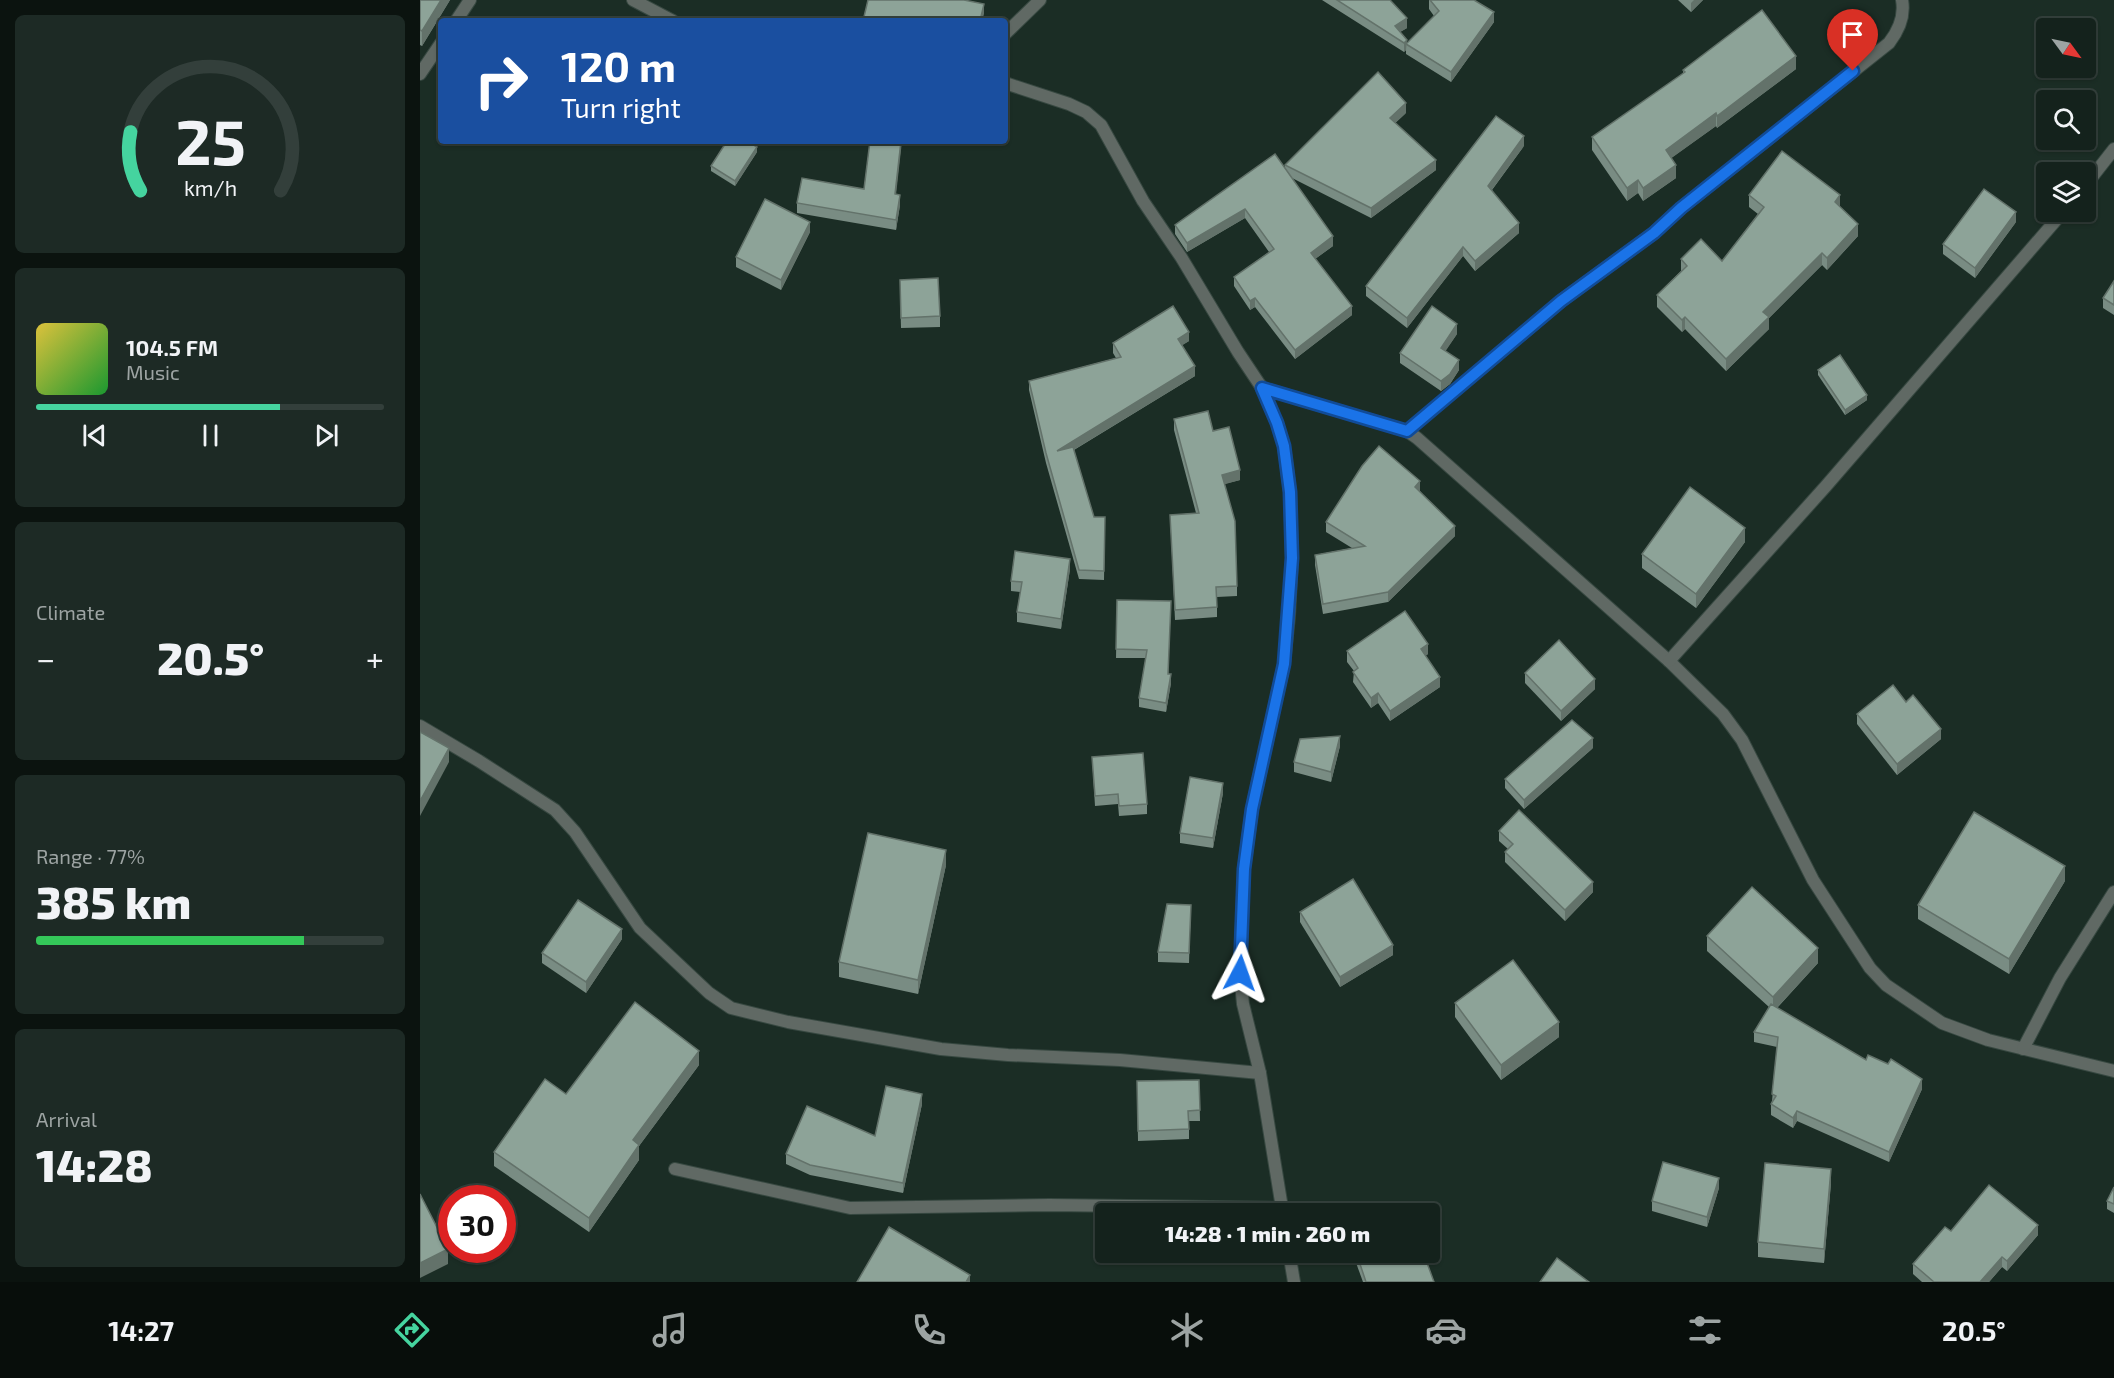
<!DOCTYPE html>
<meta charset="utf-8">
<style>
body{margin:0;font-family:"Exo 2",sans-serif;background:#1d2a25;color:#f1f3f6;height:100vh;display:flex;flex-direction:column;font-size:22px;white-space:nowrap}
*{box-sizing:border-box;margin:0}
p{font-size:20px;color:#9da4a3}
.icon{flex:none;width:33px;height:33px;fill:none;stroke:currentColor;stroke-width:2;stroke-linecap:round;stroke-linejoin:round}
.map{position:relative;flex:1;overflow:hidden}
.side{display:flex;flex-direction:column;gap:15px;padding:15px;background:#0b130f;width:420px}
.side>*{flex:none}
.guide{position:absolute;left:18px;top:18px;width:570px;height:126px;border-radius:6px;box-shadow:0 2px 4px #0004,0 0 0 2px #333f3b;background:#1a4fa0;color:#fff;overflow:hidden}
.needle{width:39px;rotate:123deg}
.fabs{position:absolute;left:1616px;top:18px;display:grid;gap:12px}
.fabs a{display:grid;place-items:center;width:60px;height:60px;border-radius:6px;background:#14221c;box-shadow:0 2px 4px #0004,0 0 0 2px #333f3b;font-size:30px}
.speed{position:absolute;left:18px;top:1185px;display:flex;gap:12px;font-size:30px;font-weight:700;text-align:center}
.speed>*{display:grid;place-content:center;width:78px;height:78px;border-radius:50%;background:#14221c;box-shadow:0 2px 4px #0004,0 0 0 2px #333f3b;line-height:1}
.speed .limit{border:9px solid #d22;background:#fff;color:#111}
.pin{position:absolute;display:grid;place-items:center;width:51px;height:51px;color:#fff;margin:-62px -26px;border-radius:50% 50% 50% 0;rotate:-45deg;box-shadow:0 0 6px #0007}
.pin .icon{rotate:45deg}
.me{position:absolute;width:66px;margin:-33px;rotate:4deg;stroke-linejoin:round;filter:drop-shadow(0 0 4px #0008)}
.turn{display:flex;align-items:center;gap:21px;height:126px;padding:0 24px;font-size:27px}
.turn .icon{width:78px;height:78px;stroke-width:2.5}
.turn b{display:block;font-size:42px;line-height:51px}
.big{font-size:45px;font-weight:800;line-height:1.1}
.side .card{flex:1;display:flex;flex-direction:column;justify-content:center;gap:9px;min-width:0;padding:0 21px;border-radius:9px;background:#1d2a25}
.side .dial{align-items:center;gap:0}
.dial svg{height:156px;overflow:visible;fill:none;stroke:#333f3b;stroke-width:7;stroke-linecap:round;text-anchor:middle}
.dial text{fill:#f1f3f6;stroke:none}
.song{display:flex;align-items:center;gap:18px}
.cover{width:72px;height:72px;border-radius:9px;background:linear-gradient(135deg,hsl(50 70% 55%),hsl(130 70% 35%))}
.played{height:6px;border-radius:3px;background:linear-gradient(90deg,#45d49f 70%,#333f3b 70%)}
.keys{display:flex;justify-content:space-around;direction:ltr}
.heat{display:flex;justify-content:space-between;align-items:center;font-size:33px;direction:ltr}
.charge{height:9px;border-radius:4px;background:linear-gradient(90deg,#34c759 77%,#333f3b 0)}
.trip{position:absolute;left:675px;top:1203px;width:345px;height:60px;border-radius:6px;background:#14221c;box-shadow:0 2px 4px #0004,0 0 0 2px #333f3b;font-weight:800;line-height:60px;text-align:center}
.tab-bar{display:flex;height:96px;justify-content:space-around;align-items:center;background:#080e0b;color:#9da4a3}
.tab-bar .icon{width:42px;height:42px}
.tab-bar .selected{color:#45d49f}
.tab-bar b{font-size:27px;color:#f1f3f6}
main{display:flex;flex:1;min-height:0}
.map>svg:first-child{display:block}
</style>
<main>
<section class="side">
<div class="card dial"><svg viewBox="0 0 100 80">
<path d="M14 69A42 42 0 1 1 86 69"/>
<path d="M14 69A42 42 0 0 1 9 39" stroke="#45d49f"/>
<text x="50" y="56" font-size="32" font-weight="700">25</text>
<text x="50" y="72" font-size="11">km/h</text>
</svg></div>
<div class="card">
<div class="song"><i class="cover"></i><div><b>104.5 FM</b><p>Music</p></div></div>
<div class="played"></div>
<div class="keys"><svg class="icon" aria-label="previous" viewBox="0 0 24 24"><path d="M18 5L8 12l10 7zM5 5v14"/></svg><svg class="icon" aria-label="pause" viewBox="0 0 24 24"><path d="M8 5v14M16 5v14"/></svg><svg class="icon" aria-label="next" viewBox="0 0 24 24"><path d="M6 5l10 7-10 7zM19 5v14"/></svg></div>
</div>
<div class="card"><p>Climate</p>
<div class="heat"><a>−</a><b class="big">20.5°</b><a>+</a></div>
</div>
<div class="card"><p>Range · 77%</p><b class="big">385 km</b><div class="charge"></div></div>
<div class="card"><p>Arrival</p><b class="big">14:28</b></div>
</section>
<div class="map">
<svg width="1694" height="1282" viewBox="0 0 1694 1282">
<rect width="100%" height="100%" fill="#1b2d25"/>
<g fill="none" stroke-linecap="round" stroke-linejoin="round">
<g stroke="#374841" stroke-width="14">
<g id="minor">
<polyline points="213,0 253,21"/>
<polyline points="36,21 50,0"/>
<polyline points="585,34 620,0"/>
<polyline points="0,74 21,43"/>
<polyline points="585,83 649,104 666,112 681,125 723,201 761,257 818,352 842,388 857,423 864,446 870,492 872,558 869,616 864,664 832,809 824,869 820,973 823,1004 840,1073 863,1214"/>
<polyline points="1665,186 1694,149"/>
<polyline points="842,388 960,423 987,431 997,438 1249,661 1303,714 1322,740 1393,880 1450,968 1466,985 1522,1023 1568,1040 1694,1071"/>
<path d="M 987,431 L 1141,301 L 1234,233 L 1261,208 L 1469,43 C 1479,30 1485,16 1482,0"/>
<polyline points="1249,661 1406,486 1643,212"/>
<polyline points="0,726 59,761 135,810 155,832 220,928 289,993 311,1008 368,1022 521,1049 588,1055 700,1060 840,1073"/>
<polyline points="1603,1049 1640,978 1694,892"/>
<polyline points="255,1169 430,1208 629,1205 863,1208"/>
<polyline points="869,1252 874,1282"/>
</g>
</g>
<use href="#minor" stroke="#606964" stroke-width="12"/>
</g>
<g fill="#798c83">
<polygon points="0,0 30,0 2,46 0,45"/>
<polygon points="902,0 970,0 987,28 980,32 987,43 1014,16 1009,9 1009,0 1054,0 1074,22 1031,82 986,54 986,50 984,52"/>
<polygon points="1258,0 1283,0 1271,12"/>
<polygon points="1376,69 1297,128 1296,126 1251,158 1256,178 1223,201 1218,193 1207,201 1172,150 1172,137 1263,74 1263,70"/>
<polygon points="986,113 975,123 1016,170 951,218 872,178 913,246 895,259 932,315 875,359 835,307 830,310 814,286 814,277 849,252 825,218 767,252 755,234 755,225 865,168 865,165"/>
<polygon points="1104,146 1072,190 1099,233 1055,271 1043,256 987,328 946,296 946,286"/>
<polygon points="337,152 315,186 291,171 291,166"/>
<polygon points="476,194 480,205 476,230 377,213 377,203"/>
<polygon points="1329,195 1420,207 1438,236 1407,270 1402,265 1349,318 1349,329 1306,371 1265,329 1262,332 1237,307 1237,295 1261,271 1261,259 1302,261 1338,214 1329,207"/>
<polygon points="1596,222 1555,278 1523,254 1523,244"/>
<polygon points="390,232 361,290 316,267 316,257"/>
<polygon points="1694,281 1694,315 1683,308 1683,298"/>
<polygon points="480,290 520,316 520,327 481,328"/>
<polygon points="1037,334 1025,351 1039,370 1030,384 1021,391 980,363 980,353"/>
<polygon points="769,341 762,345 775,376 654,450 674,517 685,517 684,580 659,579 626,463 609,390 609,381 696,358 693,353 693,343"/>
<polygon points="1398,370 1447,400 1425,415 1398,375"/>
<polygon points="754,419 793,431 820,480 804,484 817,586 817,596 797,597 797,617 755,620 750,515 776,513 754,430"/>
<polygon points="1000,491 1035,536 968,602 903,614 895,565 895,555 932,548 906,532 906,522"/>
<polygon points="1325,542 1276,608 1222,568 1222,554"/>
<polygon points="650,569 641,629 597,622 597,612 600,592 591,591 591,581"/>
<polygon points="697,600 749,674 751,683 746,712 719,707 719,698 726,658 696,658"/>
<polygon points="927,651 1008,654 1005,656 1020,687 970,721 958,703 951,708 933,682 934,671 927,662"/>
<polygon points="1105,673 1175,689 1141,721 1105,683"/>
<polygon points="1486,702 1521,739 1477,775 1437,724 1437,714"/>
<polygon points="920,746 911,782 874,772 874,762"/>
<polygon points="1173,748 1104,809 1085,788 1085,779"/>
<polygon points="672,757 727,804 727,814 699,816 698,804 675,806"/>
<polygon points="803,793 793,848 760,843 760,833"/>
<polygon points="1079,831 1173,892 1145,921 1085,862 1085,852 1088,849 1079,841"/>
<polygon points="526,865 498,994 419,977 419,962"/>
<polygon points="1645,881 1589,974 1498,919 1498,905"/>
<polygon points="771,905 769,963 738,962 738,952"/>
<polygon points="880,912 973,955 920,987 880,922"/>
<polygon points="1287,936 1398,963 1357,1008 1446,1060 1502,1089 1469,1162 1377,1121 1373,1128 1351,1115 1351,1104 1352,1101 1357,1047 1334,1042 1334,1032 1349,1007 1287,951"/>
<polygon points="202,939 166,993 122,963 122,953"/>
<polygon points="1035,1003 1139,1037 1081,1080 1035,1017"/>
<polygon points="279,1065 219,1146 219,1160 169,1232 74,1166 74,1152 146,1094"/>
<polygon points="779,1080 780,1121 769,1121 769,1139 718,1141 717,1081"/>
<polygon points="502,1104 483,1193 390,1175 366,1164 366,1154 455,1136"/>
<polygon points="1411,1183 1404,1263 1338,1257 1338,1242"/>
<polygon points="1694,1187 1694,1213 1687,1209 1687,1201"/>
<polygon points="1299,1188 1287,1227 1232,1211 1232,1201"/>
<polygon points="1531,1231 1618,1235 1587,1271 1582,1267 1569,1282 1502,1282 1493,1274 1493,1264"/>
<polygon points="935,1252 1003,1252 1014,1282 943,1282 935,1260"/>
</g>
<g fill="#63726a">
<polygon points="21,0 30,0 2,46 2,31"/>
<polygon points="1274,0 1283,0 1271,12 1271,3"/>
<polygon points="564,4 564,14 562,21 560,21"/>
<polygon points="1074,12 1074,22 1031,82 1031,72"/>
<polygon points="987,18 987,28 975,35 975,26"/>
<polygon points="987,40 986,50 984,52 984,43"/>
<polygon points="1376,56 1376,69 1297,128 1297,116"/>
<polygon points="986,103 986,113 970,128 970,118"/>
<polygon points="1296,113 1296,126 1246,162 1246,150"/>
<polygon points="1104,136 1104,146 1068,195 1068,186"/>
<polygon points="481,141 482,141 475,204 475,194"/>
<polygon points="337,147 337,152 315,186 315,181"/>
<polygon points="1016,160 1016,170 951,218 951,208"/>
<polygon points="1256,165 1256,178 1223,201 1223,188"/>
<polygon points="1218,180 1218,193 1207,201 1207,188"/>
<polygon points="480,195 480,205 476,230 476,220"/>
<polygon points="1420,195 1420,207 1415,202"/>
<polygon points="825,209 825,218 767,252 767,243"/>
<polygon points="1596,212 1596,222 1555,278 1555,268"/>
<polygon points="390,222 390,232 361,290 361,280"/>
<polygon points="1099,223 1099,233 1055,271 1055,261"/>
<polygon points="1438,224 1438,236 1407,270 1407,258"/>
<polygon points="913,236 913,246 891,262 891,253"/>
<polygon points="1043,247 1043,256 987,328 987,318"/>
<polygon points="1402,253 1402,265 1349,318 1349,329 1306,371 1306,359 1343,312"/>
<polygon points="835,298 835,307 830,310 830,301"/>
<polygon points="932,306 932,315 875,359 875,350"/>
<polygon points="1265,317 1265,329 1262,332 1262,320"/>
<polygon points="1037,324 1037,334 1021,358 1021,348"/>
<polygon points="769,332 769,341 758,348 758,339"/>
<polygon points="1039,360 1039,370 1030,384 1021,391 1021,381"/>
<polygon points="775,366 775,376 637,460 637,451"/>
<polygon points="1447,395 1447,400 1425,415 1425,410"/>
<polygon points="820,470 820,480 802,485 802,475"/>
<polygon points="1000,481 1000,491 995,497 995,487"/>
<polygon points="1035,526 1035,536 968,602 968,592"/>
<polygon points="1325,528 1325,542 1276,608 1276,594"/>
<polygon points="650,559 650,569 641,629 641,619"/>
<polygon points="1008,644 1008,654 1001,659 1001,649"/>
<polygon points="751,674 751,683 746,712 746,703"/>
<polygon points="1020,677 1020,687 970,721 970,711"/>
<polygon points="1175,679 1175,689 1141,721 1141,711"/>
<polygon points="958,693 958,703 951,708 951,698"/>
<polygon points="1521,729 1521,739 1477,775 1477,764"/>
<polygon points="920,736 920,746 911,782 911,772"/>
<polygon points="1173,738 1173,748 1104,809 1104,800"/>
<polygon points="29,748 29,762 0,816 0,801"/>
<polygon points="803,783 803,793 793,848 793,838"/>
<polygon points="526,850 526,865 498,994 498,980"/>
<polygon points="1645,866 1645,881 1589,974 1589,959"/>
<polygon points="1173,882 1173,892 1145,921 1145,910"/>
<polygon points="202,929 202,939 166,993 166,982"/>
<polygon points="973,945 973,955 920,987 920,977"/>
<polygon points="1398,948 1398,963 1353,1012 1353,997"/>
<polygon points="1139,1022 1139,1037 1081,1080 1081,1065"/>
<polygon points="279,1051 279,1065 219,1146 219,1160 169,1232 169,1218 213,1140"/>
<polygon points="1502,1079 1502,1089 1469,1162 1469,1152"/>
<polygon points="502,1094 502,1104 483,1193 483,1183"/>
<polygon points="1377,1111 1377,1121 1373,1128 1373,1118"/>
<polygon points="1411,1169 1411,1183 1404,1263 1404,1249"/>
<polygon points="1299,1178 1299,1188 1287,1227 1287,1217"/>
<polygon points="1618,1225 1618,1235 1587,1271 1587,1261"/>
<polygon points="28,1249 28,1264 0,1278 0,1263"/>
<polygon points="1582,1257 1582,1267 1569,1282 1560,1282"/>
<polygon points="550,1275 550,1282 546,1282"/>
</g>
<g fill="#8da398" stroke="#63726a" stroke-width="1.5">
<polygon points="0,0 21,0 2,31 0,30"/>
<polygon points="448,0 544,0 564,4 560,21 443,21"/>
<polygon points="917,0 970,0 987,18 975,26 987,40 984,43"/>
<polygon points="1010,0 1054,0 1074,12 1031,72 986,44 1019,11"/>
<polygon points="1342,10 1376,56 1297,116 1296,113 1246,150 1256,165 1223,188 1218,180 1207,188 1172,137 1265,72 1263,70"/>
<polygon points="958,72 986,103 970,118 1016,160 951,208 865,165"/>
<polygon points="1076,116 1104,136 1068,186 1099,223 1055,261 1043,247 987,318 946,286"/>
<polygon points="307,141 327,141 337,147 315,181 291,166"/>
<polygon points="450,141 481,141 475,194 480,195 476,220 377,203 382,178 444,189"/>
<polygon points="1362,151 1420,195 1415,202 1438,224 1407,258 1402,253 1343,312 1349,317 1306,359 1265,317 1262,320 1237,295 1267,266 1261,259 1281,239 1302,261 1344,207 1329,195"/>
<polygon points="855,154 913,236 891,253 932,306 875,350 835,298 830,301 814,277 854,249 825,209 767,243 755,225"/>
<polygon points="1564,189 1596,212 1555,268 1523,244"/>
<polygon points="345,199 390,222 361,280 316,257"/>
<polygon points="518,278 520,316 481,318 480,280"/>
<polygon points="1694,281 1694,305 1683,298"/>
<polygon points="753,306 769,332 758,339 775,366 637,451 653,447 674,517 685,517 684,571 659,570 626,453 609,381 701,357 693,343"/>
<polygon points="1012,306 1037,324 1021,348 1039,360 1030,374 1021,381 980,353"/>
<polygon points="1420,355 1447,395 1425,410 1398,370"/>
<polygon points="788,411 793,431 809,427 820,470 802,475 815,521 817,586 796,587 797,607 755,610 750,515 779,513 754,419"/>
<polygon points="959,446 1000,481 995,487 1035,526 968,592 903,604 895,555 945,546 906,522 942,466"/>
<polygon points="1270,487 1325,528 1276,594 1222,554"/>
<polygon points="595,551 650,559 641,619 597,612 602,582 591,581"/>
<polygon points="697,600 751,601 748,674 751,674 746,703 719,698 727,650 696,649"/>
<polygon points="985,611 1008,644 1001,649 1020,677 970,711 958,693 951,698 933,672 938,668 927,651"/>
<polygon points="1139,640 1175,679 1141,711 1105,673"/>
<polygon points="1473,685 1486,702 1493,695 1521,729 1477,764 1437,714"/>
<polygon points="1152,720 1173,738 1104,800 1085,779"/>
<polygon points="0,732 29,748 0,801"/>
<polygon points="920,736 911,772 874,762 880,739"/>
<polygon points="723,753 727,804 699,806 698,794 675,796 672,757"/>
<polygon points="770,777 803,783 793,838 760,833"/>
<polygon points="1099,810 1173,882 1145,910 1085,852 1093,844 1079,831"/>
<polygon points="1554,812 1645,866 1589,959 1498,905"/>
<polygon points="448,833 526,850 498,980 419,962"/>
<polygon points="933,879 973,945 920,977 880,912"/>
<polygon points="1332,887 1398,948 1353,997 1287,936"/>
<polygon points="158,900 202,929 166,982 122,953"/>
<polygon points="747,904 771,905 769,953 738,952"/>
<polygon points="1093,960 1139,1022 1081,1065 1035,1003"/>
<polygon points="215,1002 279,1051 213,1140 219,1145 169,1218 74,1152 125,1079 146,1094"/>
<polygon points="1351,1004 1446,1060 1448,1055 1468,1064 1471,1059 1502,1079 1469,1152 1377,1111 1373,1118 1351,1104 1356,1096 1352,1094 1358,1037 1334,1032"/>
<polygon points="779,1080 780,1110 768,1111 769,1129 718,1131 717,1081"/>
<polygon points="466,1086 502,1094 483,1183 390,1165 366,1154 387,1106 455,1136"/>
<polygon points="1243,1162 1299,1178 1287,1217 1232,1201"/>
<polygon points="1345,1163 1411,1169 1404,1249 1338,1242"/>
<polygon points="1569,1185 1618,1225 1587,1261 1582,1257 1560,1282 1514,1282 1493,1264 1525,1227 1531,1231"/>
<polygon points="1694,1187 1694,1204 1687,1201"/>
<polygon points="0,1194 28,1249 0,1263"/>
<polygon points="469,1227 550,1275 546,1282 437,1282"/>
<polygon points="936,1252 1003,1252 1014,1282 946,1282"/>
<polygon points="1137,1258 1169,1282 1120,1282"/>
</g>
<g fill="none" stroke-linecap="round" stroke-linejoin="round">
<g stroke="#114b97" stroke-width="15">
<polyline id="route" points="820,973 824,869 832,809 864,664 872,558 870,492 864,446 857,423 842,388 987,431 1141,301 1234,233 1261,208 1433,71"/>
</g>
<use href="#route" stroke="#1a73e8" stroke-width="10"/>
</g>
</svg>
<div class="fabs">
<a><svg class="needle" viewBox="-14 -14 28 28"><path d="M0-13l5 13h-10z" fill="#e53935"/><path d="M0 13l5-13h-10z" fill="#9da4a3"/></svg></a>
<a><svg class="icon" aria-label="search" viewBox="0 0 24 24"><circle cx="10" cy="10" r="6"/><path d="M15 15l6 6"/></svg></a>
<a><svg class="icon" aria-label="layers" viewBox="0 0 24 24"><path d="M12 4l9 5-9 5-9-5zM3 14l9 5 9-5"/></svg></a>
</div>
<div class="speed"><div class="limit">30</div></div>
<div class="pin" style="left:1433px;top:71px;background:#d93025"><svg class="icon" aria-label="arrive" viewBox="0 0 24 24"><path d="M6 21V4h12l-3 4 3 4H6"/></svg></div>
<svg class="me" style="left:820px;top:973px" viewBox="-20 -20 40 40"><path d="M0-17L14 15 0 8-14 15z" fill="#1a73e8" stroke="#fff" stroke-width="4"/></svg>
<div class="trip">14:28 · 1 min · 260 m</div>
<div class="guide">
<div class="turn"><svg class="icon" aria-label="right" viewBox="0 0 24 24"><path d="M7 20v-9h11M14 6l5 5-5 5"/></svg><div><b>120 m</b>Turn right</div></div>
</div>
</div>
</main>
<nav class="tab-bar">
<b>14:27</b>
<svg class="icon selected" aria-label="directions" viewBox="0 0 24 24"><path d="M12 3l9 9-9 9-9-9zM9 14v-3h6M13 9l2 2-2 2"/></svg>
<svg class="icon" aria-label="music" viewBox="0 0 24 24"><path d="M9 18V5l10-2v13"/><circle cx="6" cy="18" r="3"/><circle cx="16" cy="16" r="3"/></svg>
<svg class="icon" aria-label="phone" viewBox="0 0 24 24"><path d="M5 4h4l2 5-3 2q2 4 5 5l2-3 5 2v4C11 20 4 13 5 4z"/></svg>
<svg class="icon" aria-label="climate" viewBox="0 0 24 24"><path d="M12 3v18M4 7l16 10M4 17L20 7"/></svg>
<svg class="icon" aria-label="car" viewBox="0 0 24 24"><path d="M5 17H2v-5l4-1 3-4h7l3 4 3 1v5h-3M9 17h6M6 11h13"/><circle cx="7" cy="17" r="2"/><circle cx="17" cy="17" r="2"/></svg>
<svg class="icon" aria-label="filters" viewBox="0 0 24 24"><path d="M4 7h16M4 17h16"/><circle cx="9" cy="7" r="2"/><circle cx="15" cy="17" r="2"/></svg>
<b>20.5°</b>
</nav>
